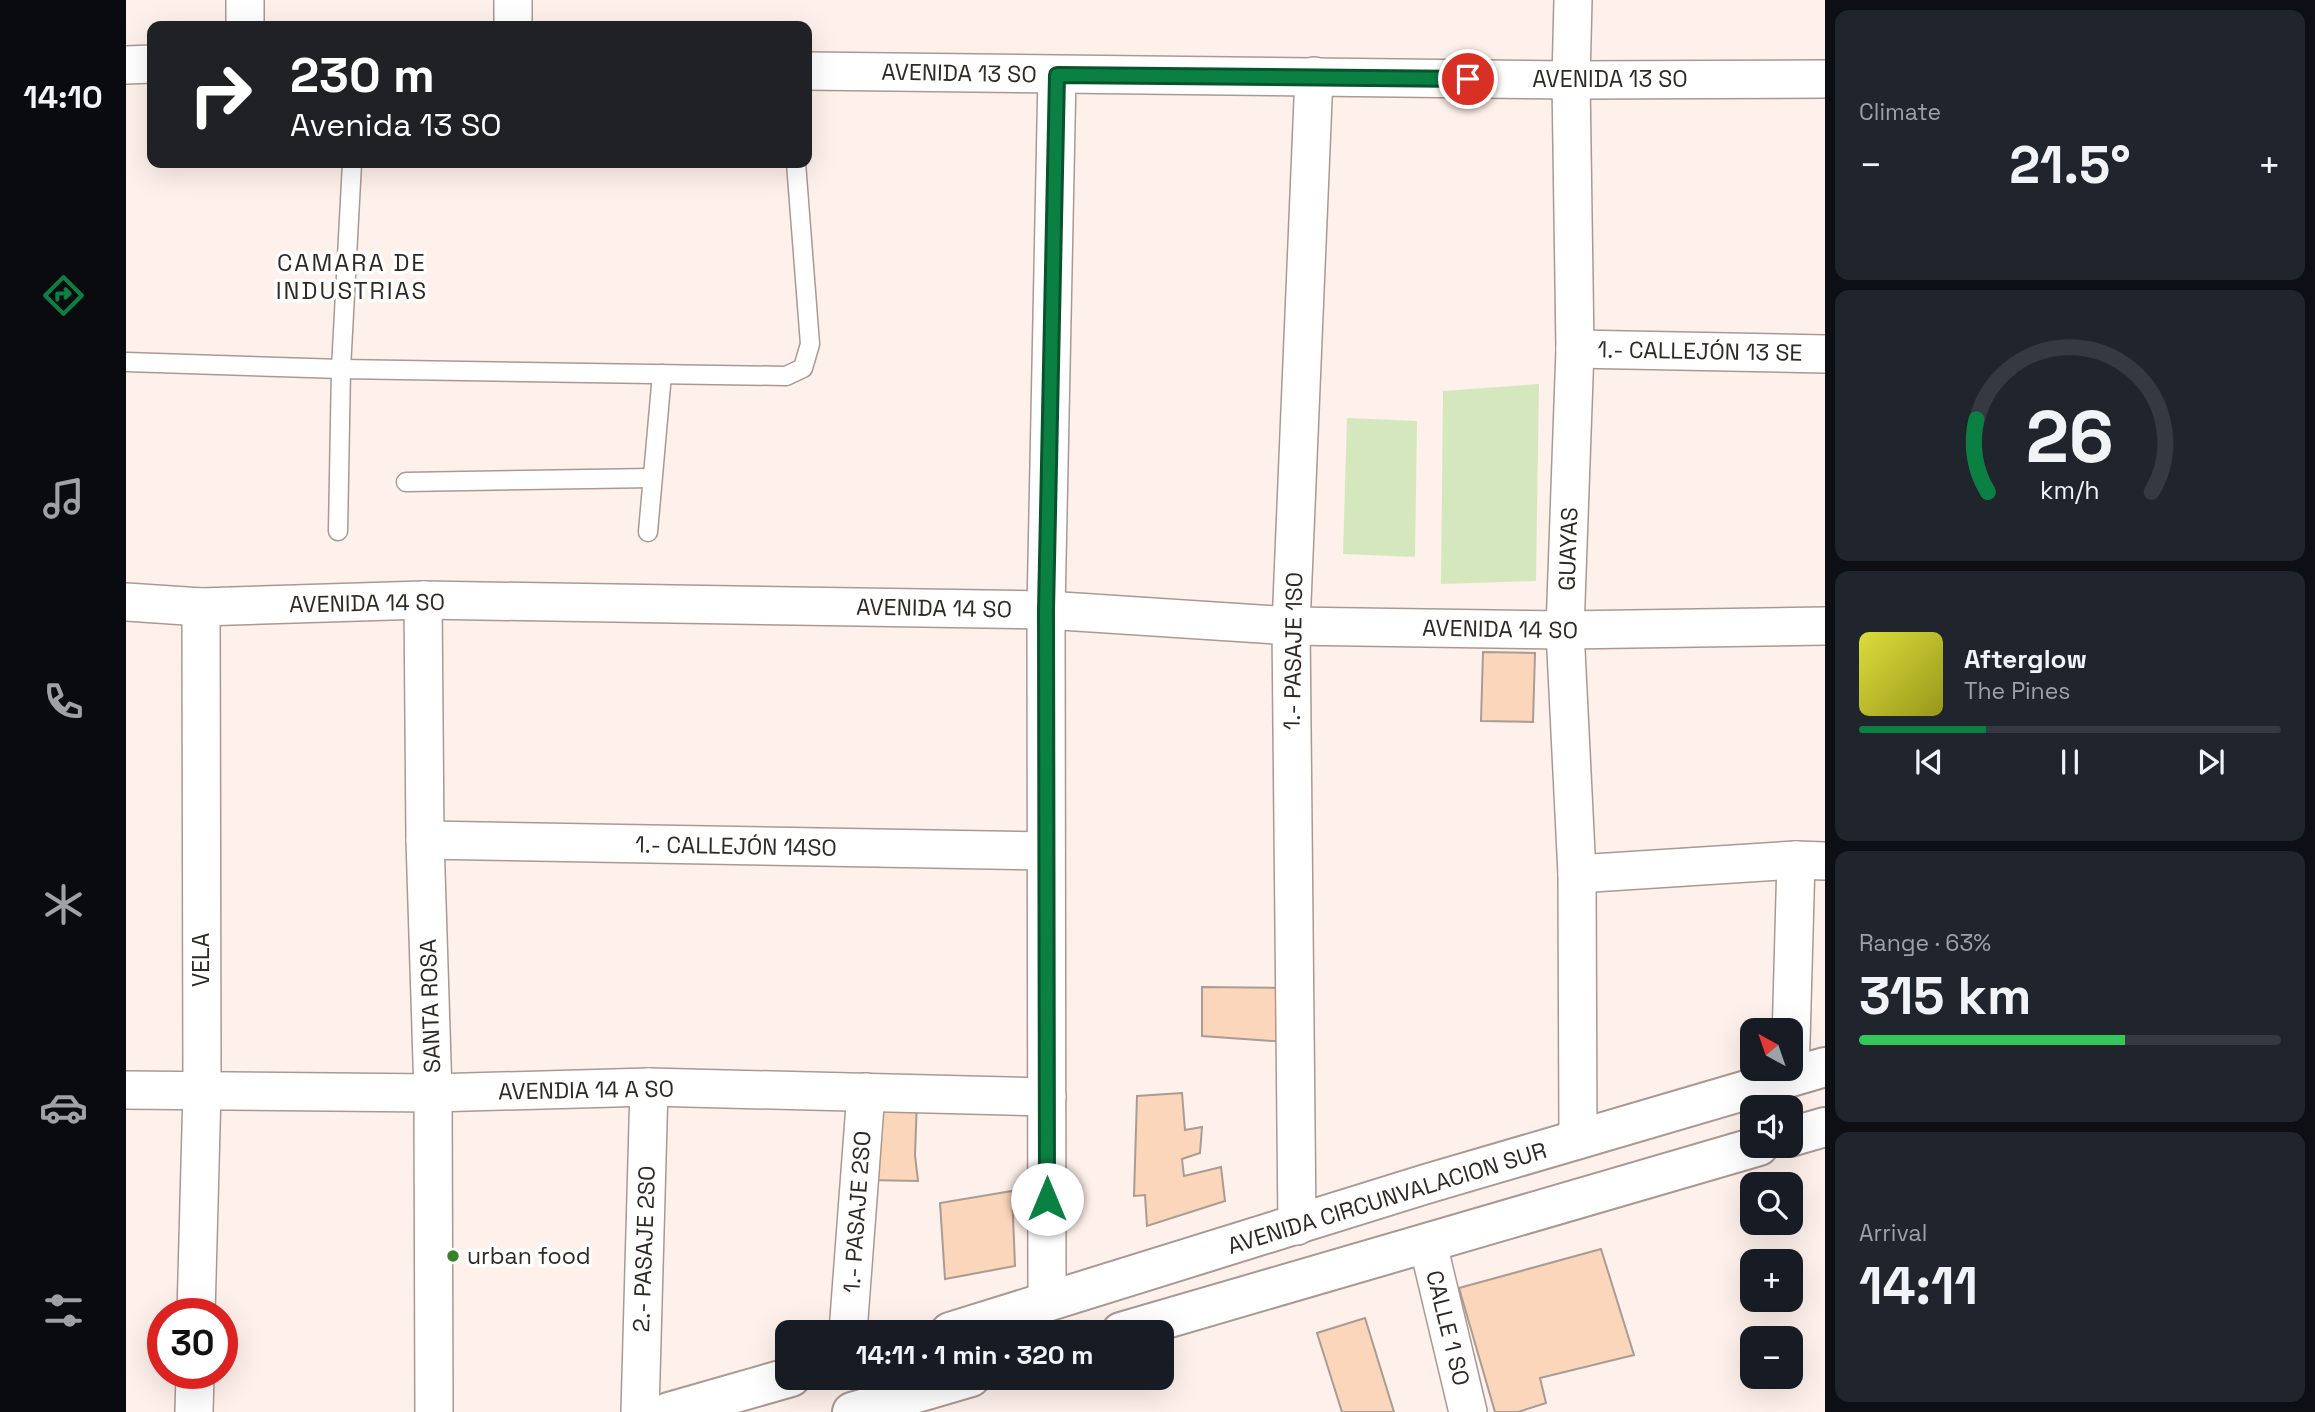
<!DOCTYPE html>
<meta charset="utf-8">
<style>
body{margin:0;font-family:"Space Grotesk",sans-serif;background:#20242c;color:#f1f3f6;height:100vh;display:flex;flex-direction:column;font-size:26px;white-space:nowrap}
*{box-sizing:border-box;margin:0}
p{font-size:23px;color:#9ea1a6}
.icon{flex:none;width:38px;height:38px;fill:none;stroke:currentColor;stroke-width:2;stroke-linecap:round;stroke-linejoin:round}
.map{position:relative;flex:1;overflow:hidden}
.side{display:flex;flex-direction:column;gap:10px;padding:10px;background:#0d0f14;width:490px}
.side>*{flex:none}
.guide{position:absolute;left:21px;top:21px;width:665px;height:147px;border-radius:14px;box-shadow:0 7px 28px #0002;background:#202124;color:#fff;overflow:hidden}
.needle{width:46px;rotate:320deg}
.buttons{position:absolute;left:1614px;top:1018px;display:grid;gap:14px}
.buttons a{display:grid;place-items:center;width:63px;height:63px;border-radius:14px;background:#171b24;box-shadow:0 7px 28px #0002;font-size:35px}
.speed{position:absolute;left:21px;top:1298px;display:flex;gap:14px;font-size:35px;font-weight:700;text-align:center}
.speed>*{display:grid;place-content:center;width:91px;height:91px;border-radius:50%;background:#171b24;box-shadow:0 7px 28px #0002;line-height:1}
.speed .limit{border:10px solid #d22;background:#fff;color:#111}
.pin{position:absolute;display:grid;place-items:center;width:60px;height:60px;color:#fff;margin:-30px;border:4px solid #fff;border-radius:50%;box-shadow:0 2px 7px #0007}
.me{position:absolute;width:77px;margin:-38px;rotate:0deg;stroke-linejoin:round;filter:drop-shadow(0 0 5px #0008)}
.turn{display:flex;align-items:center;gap:24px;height:147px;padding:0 28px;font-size:32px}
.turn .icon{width:91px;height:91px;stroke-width:2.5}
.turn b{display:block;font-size:49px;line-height:60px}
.big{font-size:52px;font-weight:700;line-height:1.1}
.side .card{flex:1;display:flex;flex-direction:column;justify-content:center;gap:10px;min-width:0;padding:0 24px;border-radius:14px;background:#20242c}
.side .dial{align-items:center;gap:0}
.dial svg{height:182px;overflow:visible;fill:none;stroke:#363941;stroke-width:7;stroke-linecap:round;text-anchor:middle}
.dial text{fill:#f1f3f6;stroke:none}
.song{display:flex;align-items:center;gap:21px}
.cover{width:84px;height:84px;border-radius:10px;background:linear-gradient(135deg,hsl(60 70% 55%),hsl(60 70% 35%))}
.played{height:7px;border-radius:4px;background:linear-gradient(90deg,#0b8043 30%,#363941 30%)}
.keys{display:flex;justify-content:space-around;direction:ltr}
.heat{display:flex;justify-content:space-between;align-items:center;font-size:38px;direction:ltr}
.charge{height:10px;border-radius:5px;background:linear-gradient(90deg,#34c759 63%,#363941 0)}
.trip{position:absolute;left:649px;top:1320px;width:399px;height:70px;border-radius:14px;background:#171b24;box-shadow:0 7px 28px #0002;font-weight:700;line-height:70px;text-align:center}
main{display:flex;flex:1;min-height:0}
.tab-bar{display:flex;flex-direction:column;width:126px;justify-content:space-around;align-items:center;background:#090b0e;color:#9ea1a6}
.tab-bar .icon{width:49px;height:49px}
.tab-bar .selected{color:#0b8043}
.tab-bar b{font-size:32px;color:#f1f3f6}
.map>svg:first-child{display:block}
</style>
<main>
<nav class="tab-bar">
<b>14:10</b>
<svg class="icon selected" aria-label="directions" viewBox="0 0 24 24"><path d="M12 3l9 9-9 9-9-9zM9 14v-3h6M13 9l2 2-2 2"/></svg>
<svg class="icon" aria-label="music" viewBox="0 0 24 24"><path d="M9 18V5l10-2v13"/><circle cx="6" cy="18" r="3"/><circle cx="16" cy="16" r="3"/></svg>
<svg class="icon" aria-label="phone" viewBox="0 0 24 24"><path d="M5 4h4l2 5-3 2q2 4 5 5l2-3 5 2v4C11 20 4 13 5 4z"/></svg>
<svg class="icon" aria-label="climate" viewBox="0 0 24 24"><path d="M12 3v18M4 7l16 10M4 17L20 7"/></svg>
<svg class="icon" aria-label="car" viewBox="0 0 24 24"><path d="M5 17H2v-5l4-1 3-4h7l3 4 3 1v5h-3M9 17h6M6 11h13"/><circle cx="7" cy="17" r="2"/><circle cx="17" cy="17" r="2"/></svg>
<svg class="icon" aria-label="filters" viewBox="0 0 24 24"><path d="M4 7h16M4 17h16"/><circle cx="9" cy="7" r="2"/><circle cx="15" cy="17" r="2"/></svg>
</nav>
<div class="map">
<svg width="1699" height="1412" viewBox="0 0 1699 1412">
<rect width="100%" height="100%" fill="#fef0ea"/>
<g fill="#d5e8bd">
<polygon points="1413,384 1410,581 1315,584 1317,391"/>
<polygon points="1221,418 1291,421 1289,557 1217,554"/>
</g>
<g fill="#fcd6bb" stroke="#a99c93" stroke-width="2">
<polygon points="1357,652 1409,653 1407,722 1355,721"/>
<polygon points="1076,987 1159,988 1160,1042 1076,1036"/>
<polygon points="1056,1093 1059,1130 1076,1127 1074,1153 1056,1159 1058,1176 1095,1167 1099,1201 1021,1226 1019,1195 1008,1196 1011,1096"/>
<polygon points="746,1099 791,1099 789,1155 792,1181 743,1180"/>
<polygon points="886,1191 889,1266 819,1279 814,1203"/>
<polygon points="1475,1249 1508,1355 1414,1378 1420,1403 1392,1412 1369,1412 1333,1288"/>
<polygon points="1239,1318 1268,1412 1216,1412 1191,1333"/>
</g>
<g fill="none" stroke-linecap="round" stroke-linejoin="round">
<g stroke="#a99992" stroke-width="21">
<g id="lane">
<polyline points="0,362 215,369 226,163"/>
<polyline points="280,482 526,478"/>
<polyline points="212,531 215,369 660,376 677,368 684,344 670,163"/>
<polyline points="522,532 536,374"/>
</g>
</g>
<g stroke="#a99992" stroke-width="40">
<g id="street">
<polyline points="119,0 119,26"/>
<polyline points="387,0 387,26"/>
<polyline points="1447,0 1445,80 1449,349 1439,630 1451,874 1452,1140"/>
<polyline points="0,65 26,64"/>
<polyline points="681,71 1445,80 1699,79"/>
<polyline points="1449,349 1699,354"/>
<polyline points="297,600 299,840 307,1093 308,1412"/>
<polyline points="0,602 75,607 297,600 920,610 1165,626 1439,630 1699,626"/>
<polyline points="299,840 920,851"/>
<polyline points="1451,874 1670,860 1699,861"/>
<polyline points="1664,1077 1670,860"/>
<polyline points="0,1090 307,1093 523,1087 921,1097"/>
<polyline points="1171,1226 1165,626 1188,76"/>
<polyline points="1302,1244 1342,1412"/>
<polyline points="921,1301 920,610 931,75"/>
<polyline points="70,1314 76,1091 75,607"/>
<polyline points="722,1332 740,1092"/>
<polyline points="68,1412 69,1374"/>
<polyline points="514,1412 523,1087"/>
</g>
</g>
<g stroke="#a99992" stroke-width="42">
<g id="secondary">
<polyline points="1664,1137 1699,1127"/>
<polyline points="824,1332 1300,1184 1699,1067"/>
<polyline points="995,1332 1633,1146"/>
<polyline points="543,1412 665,1377"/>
<polyline points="726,1412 845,1377"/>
</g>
</g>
<use href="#lane" stroke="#fff" stroke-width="18"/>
<use href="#street" stroke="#fff" stroke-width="37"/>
<use href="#secondary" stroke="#fff" stroke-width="38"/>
</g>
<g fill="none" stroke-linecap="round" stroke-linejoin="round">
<g stroke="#07532c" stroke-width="18">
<polyline id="route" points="921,1199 920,610 931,75 1342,79"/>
</g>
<use href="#route" stroke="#0b8043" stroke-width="12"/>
</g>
<circle fill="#37822a" stroke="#fff" stroke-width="2.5" cx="327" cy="1256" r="7"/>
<g text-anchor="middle" stroke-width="7" stroke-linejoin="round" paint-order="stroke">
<g font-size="23" fill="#2f2926" stroke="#fff">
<text transform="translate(833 73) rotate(1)" y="8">AVENIDA 13 SO</text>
<text x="1484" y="87">AVENIDA 13 SO</text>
<text transform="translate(1574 351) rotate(1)" y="8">1.- CALLEJÓN 13 SE</text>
<text transform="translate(1442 549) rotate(-88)" y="8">GUAYAS</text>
<text transform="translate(241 603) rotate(-1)" y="8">AVENIDA 14 SO</text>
<text transform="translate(808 608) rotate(1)" y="8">AVENIDA 14 SO</text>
<text transform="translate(1374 629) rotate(1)" y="8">AVENIDA 14 SO</text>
<text transform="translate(1167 651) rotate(-89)" y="8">1.- PASAJE 1SO</text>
<text transform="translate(610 846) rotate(1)" y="8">1.- CALLEJÓN 14SO</text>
<text transform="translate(75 960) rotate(-90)" y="8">VELA</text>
<text transform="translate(304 1006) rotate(-92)" y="8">SANTA ROSA</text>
<text transform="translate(460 1090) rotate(-1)" y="8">AVENDIA 14 A SO</text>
<text transform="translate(1261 1198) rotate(-17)" y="8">AVENIDA CIRCUNVALACION SUR</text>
<text transform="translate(731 1212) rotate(-86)" y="8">1.- PASAJE 2SO</text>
<text transform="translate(518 1249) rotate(-88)" y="8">2.- PASAJE 2SO</text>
<text transform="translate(1322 1328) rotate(76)" y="8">CALLE 1 SO</text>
</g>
<g font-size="23" fill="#2f2926" stroke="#fff" text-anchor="start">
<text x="341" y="1264">urban food</text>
</g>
<g font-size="24" letter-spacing="2" fill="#2f2926" stroke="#fff">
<text x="226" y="271">CAMARA DE<tspan x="226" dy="28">INDUSTRIAS</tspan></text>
</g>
</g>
</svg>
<div class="buttons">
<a><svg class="needle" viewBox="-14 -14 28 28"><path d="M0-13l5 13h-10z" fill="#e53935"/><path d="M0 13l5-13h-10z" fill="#9ea1a6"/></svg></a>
<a><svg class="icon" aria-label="sound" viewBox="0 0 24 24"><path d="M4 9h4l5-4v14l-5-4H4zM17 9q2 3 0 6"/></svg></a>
<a><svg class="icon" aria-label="search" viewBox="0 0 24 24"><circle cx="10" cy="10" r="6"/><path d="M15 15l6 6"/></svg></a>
<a>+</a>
<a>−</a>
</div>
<div class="speed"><div class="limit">30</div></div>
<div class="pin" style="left:1342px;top:79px;background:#d93025"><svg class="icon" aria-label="arrive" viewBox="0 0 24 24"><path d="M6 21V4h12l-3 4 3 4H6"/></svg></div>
<svg class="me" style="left:921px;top:1199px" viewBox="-20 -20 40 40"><circle r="19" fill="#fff"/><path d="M0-13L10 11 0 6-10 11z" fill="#0b8043"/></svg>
<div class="trip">14:11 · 1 min · 320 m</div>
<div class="guide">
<div class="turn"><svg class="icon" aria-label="right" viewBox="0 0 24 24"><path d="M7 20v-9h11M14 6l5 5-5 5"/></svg><div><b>230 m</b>Avenida 13 SO</div></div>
</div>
</div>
<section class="side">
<div class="card"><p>Climate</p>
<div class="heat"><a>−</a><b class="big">21.5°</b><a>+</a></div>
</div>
<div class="card dial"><svg viewBox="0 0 100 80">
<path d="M14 69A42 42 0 1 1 86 69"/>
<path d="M14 69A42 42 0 0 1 9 37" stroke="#0b8043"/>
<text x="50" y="56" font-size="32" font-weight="700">26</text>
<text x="50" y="72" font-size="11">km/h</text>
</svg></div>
<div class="card">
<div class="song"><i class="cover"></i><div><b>Afterglow</b><p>The Pines</p></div></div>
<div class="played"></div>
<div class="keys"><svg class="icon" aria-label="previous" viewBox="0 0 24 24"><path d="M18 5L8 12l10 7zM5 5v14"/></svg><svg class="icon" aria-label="pause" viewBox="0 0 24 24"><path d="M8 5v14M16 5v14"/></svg><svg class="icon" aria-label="next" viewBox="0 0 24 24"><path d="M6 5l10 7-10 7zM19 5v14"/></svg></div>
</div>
<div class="card"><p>Range · 63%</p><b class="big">315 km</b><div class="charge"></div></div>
<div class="card"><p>Arrival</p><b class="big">14:11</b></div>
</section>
</main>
